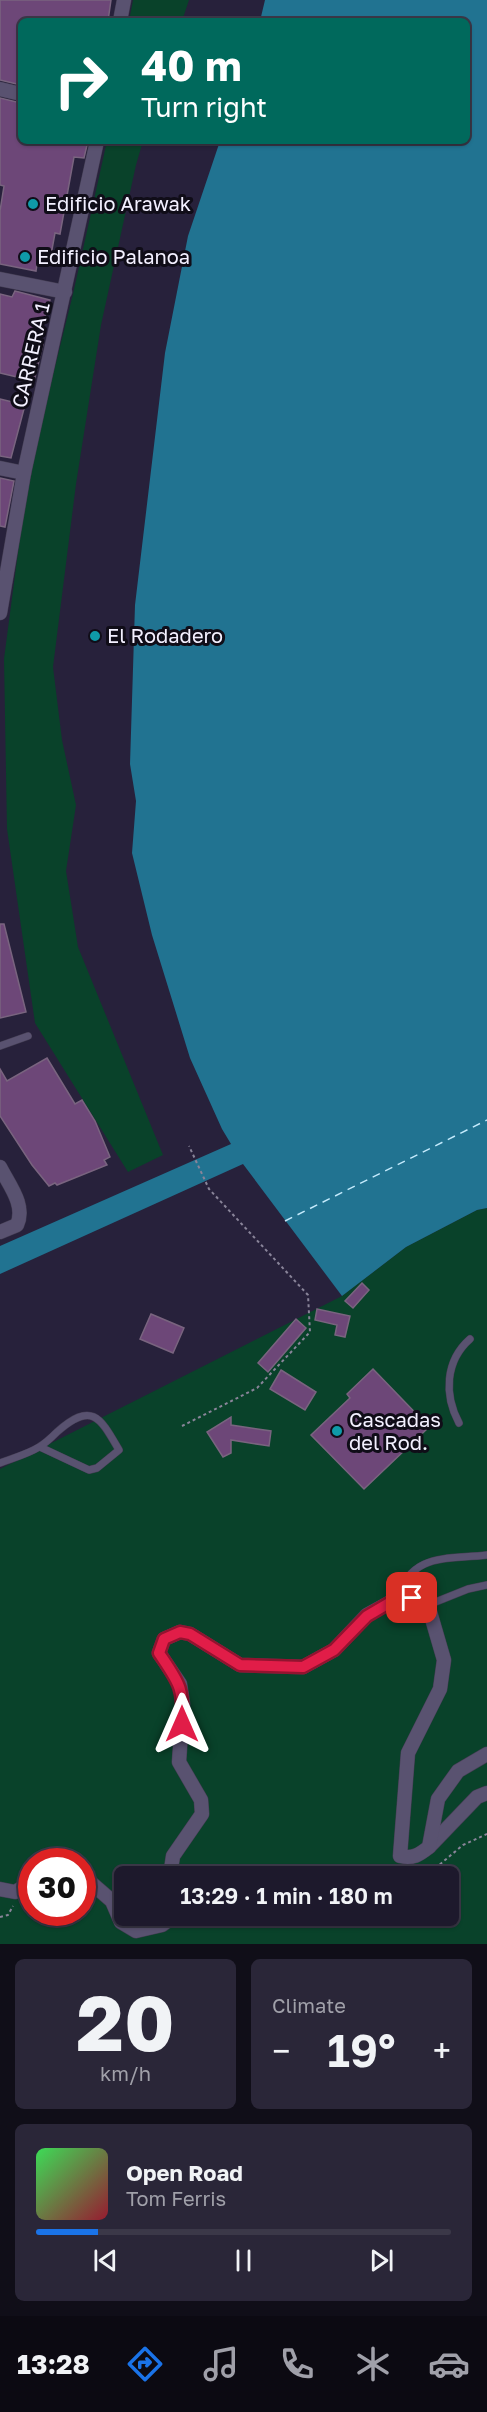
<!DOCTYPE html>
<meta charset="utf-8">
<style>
body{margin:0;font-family:"Golos Text",sans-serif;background:#2a2638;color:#f1f3f6;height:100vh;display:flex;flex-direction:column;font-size:22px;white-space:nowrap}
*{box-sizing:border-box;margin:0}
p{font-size:20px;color:#a0a0a9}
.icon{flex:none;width:33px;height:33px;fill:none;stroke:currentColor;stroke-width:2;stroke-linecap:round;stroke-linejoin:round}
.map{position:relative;height:1944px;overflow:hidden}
.panel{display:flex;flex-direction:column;gap:15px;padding:15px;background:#100e18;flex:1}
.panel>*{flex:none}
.top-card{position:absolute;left:18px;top:18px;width:452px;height:126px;border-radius:9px;box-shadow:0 2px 4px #0004,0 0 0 2px #3b3848;background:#00695c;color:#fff;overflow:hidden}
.speed{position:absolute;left:18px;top:1848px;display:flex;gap:12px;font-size:30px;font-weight:700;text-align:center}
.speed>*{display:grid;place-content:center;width:78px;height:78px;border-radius:50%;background:#1d192c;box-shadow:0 2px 4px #0004,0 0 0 2px #3b3848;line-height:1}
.speed .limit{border:9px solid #d22;background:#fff;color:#111}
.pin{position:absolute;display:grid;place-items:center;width:51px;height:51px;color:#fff;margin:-26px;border-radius:12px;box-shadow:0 3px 9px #0006}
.me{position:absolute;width:66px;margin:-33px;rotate:0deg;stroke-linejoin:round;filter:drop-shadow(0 0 4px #0008)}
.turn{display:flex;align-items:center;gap:21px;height:126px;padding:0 24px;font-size:27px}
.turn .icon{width:78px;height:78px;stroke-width:2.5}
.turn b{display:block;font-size:42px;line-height:51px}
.big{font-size:45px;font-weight:600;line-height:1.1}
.panel .tile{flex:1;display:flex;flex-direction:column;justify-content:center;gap:9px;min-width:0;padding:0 21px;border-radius:9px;background:#2a2638}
.panel .dial{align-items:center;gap:0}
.dial b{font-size:78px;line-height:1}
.song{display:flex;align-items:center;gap:18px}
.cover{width:72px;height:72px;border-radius:9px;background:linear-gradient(135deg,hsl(130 70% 55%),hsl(350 70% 35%))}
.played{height:6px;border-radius:3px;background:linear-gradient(90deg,#1a73e8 15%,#3b3848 15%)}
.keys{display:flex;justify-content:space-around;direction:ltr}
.heat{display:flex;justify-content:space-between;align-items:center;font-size:33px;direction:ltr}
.panel .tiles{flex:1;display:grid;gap:15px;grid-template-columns:1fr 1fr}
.tile:last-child{grid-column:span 2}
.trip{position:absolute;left:114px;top:1866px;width:345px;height:60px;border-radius:9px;background:#1d192c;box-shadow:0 2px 4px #0004,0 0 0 2px #3b3848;font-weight:600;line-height:60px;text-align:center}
.menu{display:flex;height:96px;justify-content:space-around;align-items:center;background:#0c0a12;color:#a0a0a9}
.menu .icon{width:42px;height:42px}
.menu .active{color:#1a73e8}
.menu b{font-size:27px;color:#f1f3f6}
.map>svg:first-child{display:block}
</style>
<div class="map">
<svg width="487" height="1944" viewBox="0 0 487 1944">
<rect width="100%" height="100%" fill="#27213b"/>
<g fill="#09422a" fill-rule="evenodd">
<polygon points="133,0 189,0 182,21 129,21"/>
<polygon points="107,141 143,141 136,165 101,325 76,484 53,667 62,740 76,805 66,871 78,947 163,1155 128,1172 35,1023 7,829 4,659 28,476 73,294"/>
<path d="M 487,1208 L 487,1944 L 0,1944 L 0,1469 L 342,1296 L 406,1247 L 477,1210 ZM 32,1862 L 82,1862 L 82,1912 L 32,1912 ZM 124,1876 L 448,1876 L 448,1916 L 124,1916 Z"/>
</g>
<polygon fill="#217391" points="265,0 487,0 487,1208 477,1210 406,1247 342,1296 243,1164 0,1274 0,1246 231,1144 222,1129 190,1058 152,935 132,853 136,801 130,764 135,605 165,353 188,236 220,141 466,141 466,21 260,21"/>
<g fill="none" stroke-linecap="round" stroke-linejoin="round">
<polyline stroke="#c2e9fb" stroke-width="1.5" stroke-dasharray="8 6" stroke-linecap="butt" points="285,1221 487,1120"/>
</g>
<g fill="#6d4778" stroke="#79647f" stroke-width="1.5">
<polygon points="0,0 111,0 108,21 21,21 21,85 0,80"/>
<polygon points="0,98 21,103 21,141 88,141 84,158 74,157 60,234 55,233 49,266 37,264 36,271 0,264 0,211 4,186 0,185"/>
<polygon points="15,291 50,300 37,343 43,344 34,381 0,373 0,294 12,297"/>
<polygon points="0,399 25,405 11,458 0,456"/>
<polygon points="0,478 14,481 5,527 0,526"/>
<polygon points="0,924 4,924 26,1012 0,1018"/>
<polygon points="47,1058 75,1104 82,1100 95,1121 110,1157 104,1160 107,1165 57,1185 55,1183 49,1186 32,1165 0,1116 0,1069 7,1081"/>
<polygon points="362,1283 369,1290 353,1308 345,1301"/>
<polygon points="317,1309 350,1316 345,1337 335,1335 337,1325 315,1320"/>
<polygon points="151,1314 184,1328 173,1353 140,1339"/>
<polygon points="296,1319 306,1328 268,1372 258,1363"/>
<polygon points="373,1369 429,1427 364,1489 311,1435 350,1398 347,1394"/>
<polygon points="281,1370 316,1392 305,1410 270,1389"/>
<polygon points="231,1417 231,1425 271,1431 269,1446 231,1440 231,1453 223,1457 207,1432"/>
</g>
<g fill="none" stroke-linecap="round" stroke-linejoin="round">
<g stroke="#433d52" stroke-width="8">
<g id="service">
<polyline points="0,1046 28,1036"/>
<path d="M 459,1423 C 444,1395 445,1361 470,1339"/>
<path d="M 0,1463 C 13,1458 28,1454 39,1447 C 46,1443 52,1437 57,1432 C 92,1401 100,1417 119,1450 L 97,1468 L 89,1470 L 40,1447"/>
<path d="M 396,1599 C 413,1552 445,1560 487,1555"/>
<polyline points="428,1605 468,1589 487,1585"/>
</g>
</g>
<g stroke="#433d52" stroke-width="15">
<g id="minor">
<polyline points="120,21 124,0"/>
<polyline points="0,89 21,94"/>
<polyline points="0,279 65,292"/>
<polyline points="0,468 24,473"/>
<polyline points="0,613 24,473 97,141"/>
<path d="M 0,1167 C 9,1185 26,1205 17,1225 L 0,1232"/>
<polyline points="429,1847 477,1797 487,1793"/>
<polyline points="82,1875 112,1901 121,1922 136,1931 162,1925 174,1916"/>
<path d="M 170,1876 L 173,1856 L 202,1814 L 201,1800 L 179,1762 L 183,1704 L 180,1684 L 159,1653 L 164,1639 L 180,1632 L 190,1634 L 240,1665 L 303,1667 L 334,1650 L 367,1615 L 396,1599 L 412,1598 L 428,1605 L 444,1660 L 440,1689 L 408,1753 L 400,1856 C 413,1859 419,1855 429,1847 L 438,1799 L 458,1771 L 487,1754"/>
<polyline points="0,1889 15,1892 32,1882"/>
</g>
</g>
<g stroke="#898499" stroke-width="2" stroke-dasharray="3 3" stroke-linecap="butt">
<polyline points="182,1426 257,1388 310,1332 308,1295 209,1189 189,1146"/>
<polyline points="426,1876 463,1845 487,1834"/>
<polyline points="0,1917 8,1915 13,1906"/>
</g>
<use href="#service" stroke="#595270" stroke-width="7"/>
<use href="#minor" stroke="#595270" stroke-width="14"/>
</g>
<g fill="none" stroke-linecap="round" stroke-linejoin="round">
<g stroke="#92132f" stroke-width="15">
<path id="route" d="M 182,1724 C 184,1687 179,1683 159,1653 L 164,1639 L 180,1632 L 190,1634 L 240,1665 L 303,1667 L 334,1650 L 367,1616 L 396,1599 L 412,1598"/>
</g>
<use href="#route" stroke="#e11d48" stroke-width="10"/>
</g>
<g fill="#0f9aa8" stroke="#100d18" stroke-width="2">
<circle cx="33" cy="204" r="6"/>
<circle cx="25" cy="257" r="6"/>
<circle cx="95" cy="636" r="6"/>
<circle cx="337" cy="1431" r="6"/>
</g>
<g text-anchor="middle" stroke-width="6" stroke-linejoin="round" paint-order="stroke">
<g font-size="20" fill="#f3f0ff" stroke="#100d18" text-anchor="start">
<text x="45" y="211">Edificio Arawak</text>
<text x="37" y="264">Edificio Palanoa</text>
<text x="107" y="643">El Rodadero</text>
<text x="349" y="1427">Cascadas<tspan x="349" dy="23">del Rod.</tspan></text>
</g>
<g font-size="20" fill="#f3f0ff" stroke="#100d18">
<text transform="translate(31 355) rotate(-77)" y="7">CARRERA 1</text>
</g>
</g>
</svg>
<div class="speed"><div class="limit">30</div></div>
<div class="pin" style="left:412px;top:1598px;background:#d93025"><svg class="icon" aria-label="arrive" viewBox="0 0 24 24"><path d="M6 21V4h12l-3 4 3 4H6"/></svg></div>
<svg class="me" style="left:182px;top:1724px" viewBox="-20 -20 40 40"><path d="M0-17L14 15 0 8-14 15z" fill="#e11d48" stroke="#fff" stroke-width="4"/></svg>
<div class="trip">13:29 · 1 min · 180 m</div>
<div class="top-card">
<div class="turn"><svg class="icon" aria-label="right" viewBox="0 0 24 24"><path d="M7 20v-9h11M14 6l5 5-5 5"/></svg><div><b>40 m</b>Turn right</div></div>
</div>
</div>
<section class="panel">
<div class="tiles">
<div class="tile dial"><b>20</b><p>km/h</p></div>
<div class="tile"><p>Climate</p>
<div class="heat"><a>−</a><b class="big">19°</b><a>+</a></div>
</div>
<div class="tile">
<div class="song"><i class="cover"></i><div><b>Open Road</b><p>Tom Ferris</p></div></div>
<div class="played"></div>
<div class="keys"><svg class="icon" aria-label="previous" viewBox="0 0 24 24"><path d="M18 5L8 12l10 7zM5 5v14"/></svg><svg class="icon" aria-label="pause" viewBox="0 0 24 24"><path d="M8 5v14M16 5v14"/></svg><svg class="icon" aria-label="next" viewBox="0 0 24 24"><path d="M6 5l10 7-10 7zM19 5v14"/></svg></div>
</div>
</div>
</section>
<nav class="menu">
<b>13:28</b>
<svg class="icon active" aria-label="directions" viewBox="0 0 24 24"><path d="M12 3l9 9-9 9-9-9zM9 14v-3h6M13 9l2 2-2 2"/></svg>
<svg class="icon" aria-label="music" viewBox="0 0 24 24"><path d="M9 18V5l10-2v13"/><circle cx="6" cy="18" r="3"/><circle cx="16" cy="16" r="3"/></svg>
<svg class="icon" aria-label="phone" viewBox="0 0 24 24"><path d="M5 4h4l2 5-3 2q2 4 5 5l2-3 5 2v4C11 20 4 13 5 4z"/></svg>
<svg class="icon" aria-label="climate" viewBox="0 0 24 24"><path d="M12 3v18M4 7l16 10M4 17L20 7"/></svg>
<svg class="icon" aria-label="car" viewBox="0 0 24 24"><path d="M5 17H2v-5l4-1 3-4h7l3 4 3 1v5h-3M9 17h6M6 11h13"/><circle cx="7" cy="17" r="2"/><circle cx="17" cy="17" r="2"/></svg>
</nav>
